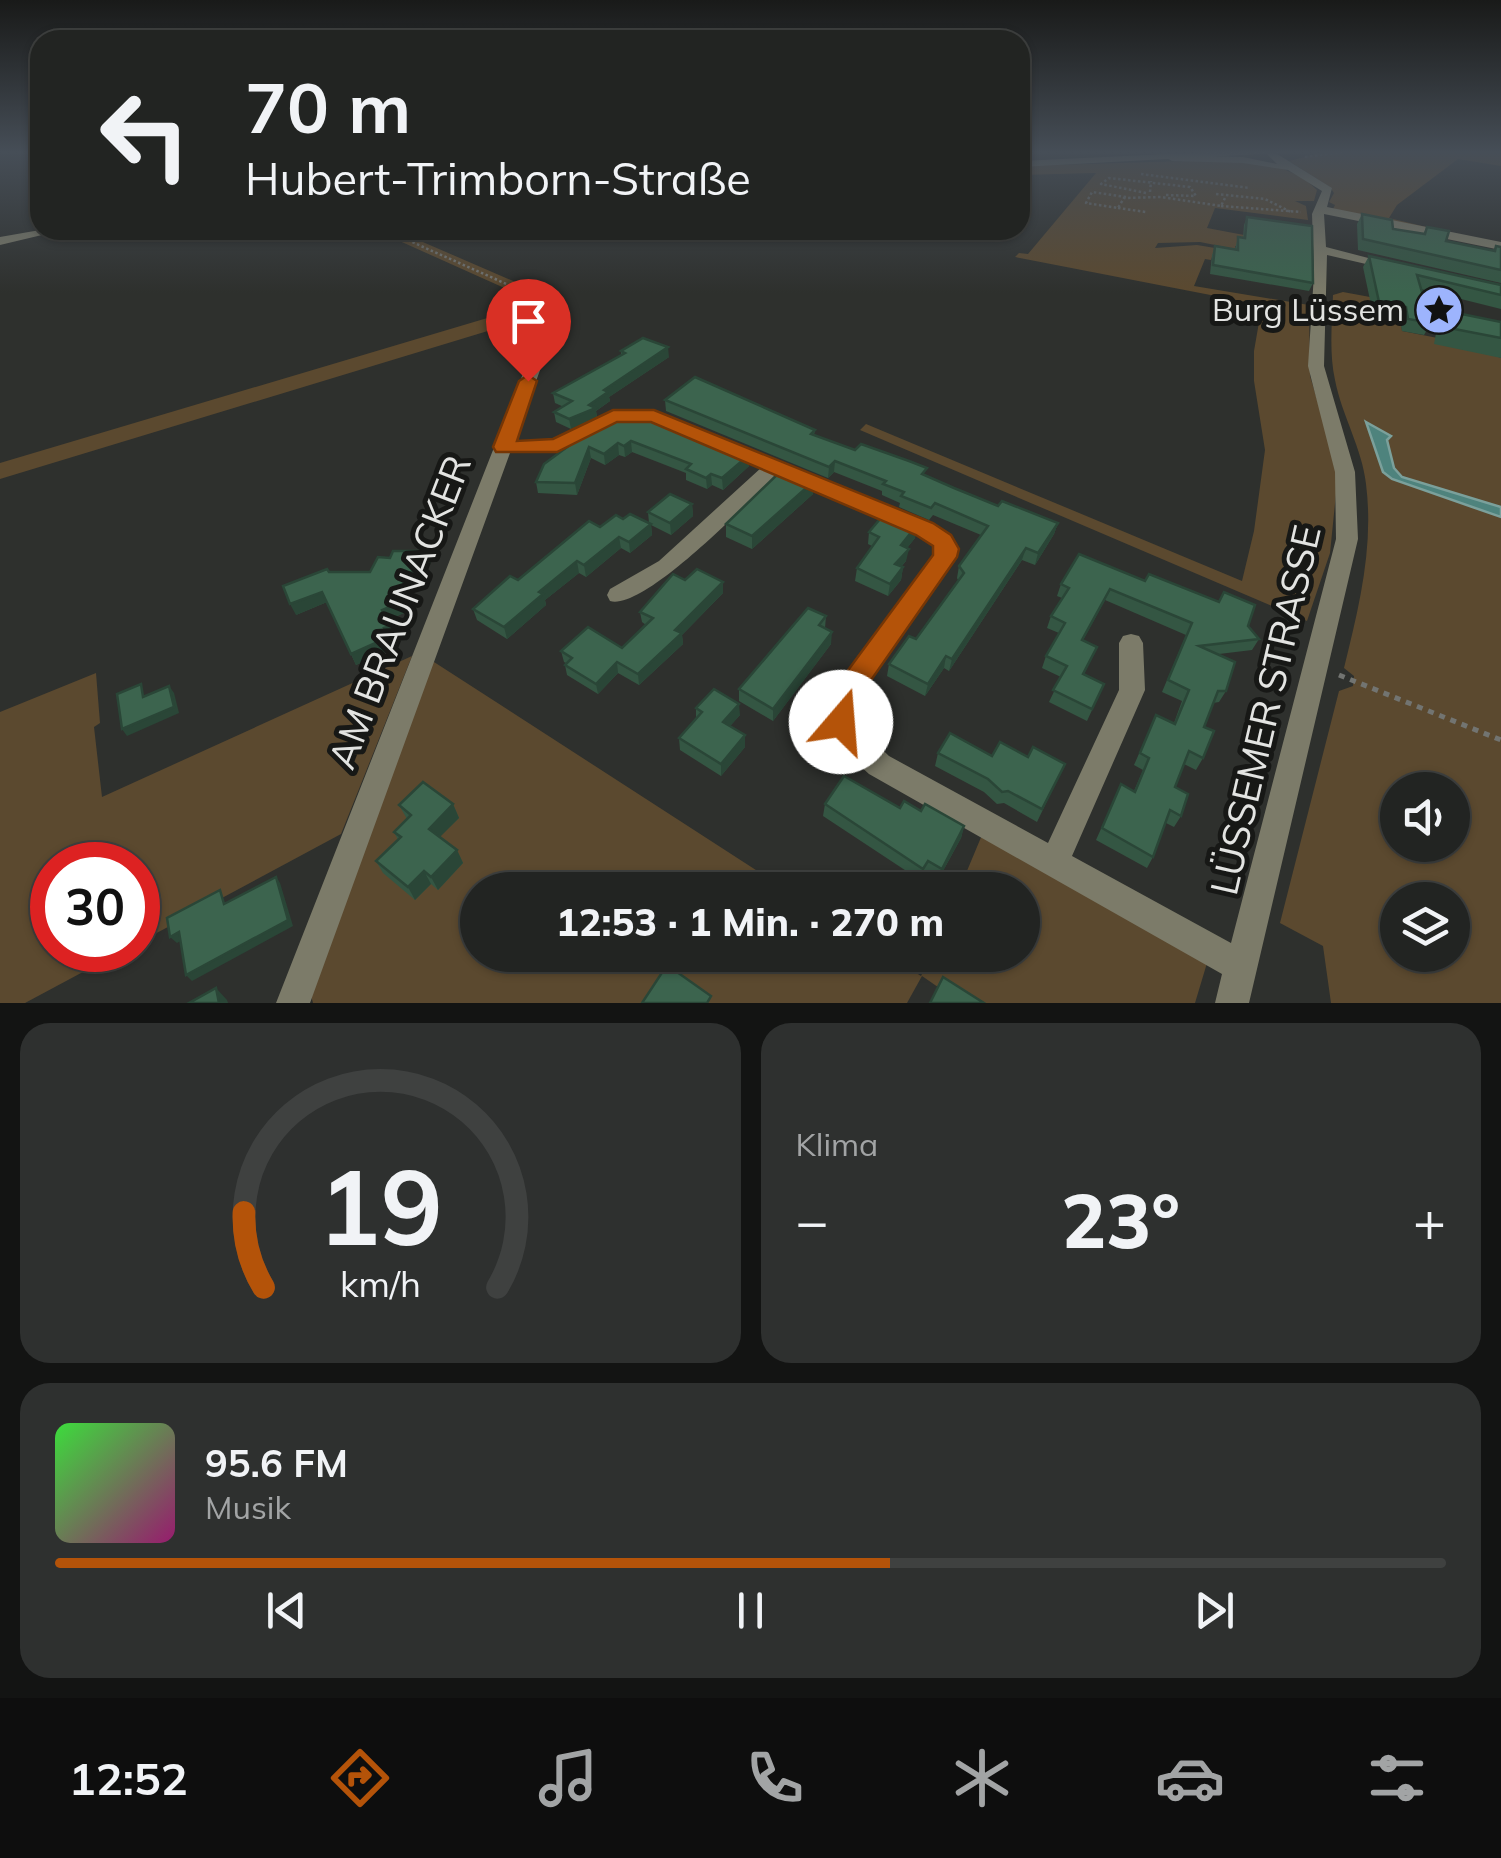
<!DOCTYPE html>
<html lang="de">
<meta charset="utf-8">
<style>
body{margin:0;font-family:Mulish,sans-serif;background:#2e302f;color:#f1f3f6;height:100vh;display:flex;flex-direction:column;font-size:38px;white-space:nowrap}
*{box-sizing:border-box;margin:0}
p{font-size:32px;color:#a2a4a5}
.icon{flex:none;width:55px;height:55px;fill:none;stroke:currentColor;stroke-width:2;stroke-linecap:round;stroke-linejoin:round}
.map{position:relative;height:1003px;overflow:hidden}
.details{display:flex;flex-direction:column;gap:20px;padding:20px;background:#131413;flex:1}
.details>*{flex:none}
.guide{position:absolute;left:30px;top:30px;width:1000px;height:210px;border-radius:30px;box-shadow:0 2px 8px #0004,0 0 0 2px #3f4140;background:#222422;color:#f1f3f6;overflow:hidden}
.controls{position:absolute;left:1380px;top:772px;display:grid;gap:20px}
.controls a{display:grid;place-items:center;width:90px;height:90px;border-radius:50%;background:#222422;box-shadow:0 2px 8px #0004,0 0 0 2px #3f4140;font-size:50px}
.speed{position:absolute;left:30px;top:842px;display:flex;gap:20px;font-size:50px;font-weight:700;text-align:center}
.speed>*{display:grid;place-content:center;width:130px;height:130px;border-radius:50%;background:#222422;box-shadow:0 2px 8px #0004,0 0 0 2px #3f4140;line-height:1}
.speed .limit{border:15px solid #d22;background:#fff;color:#111}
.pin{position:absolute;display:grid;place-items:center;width:85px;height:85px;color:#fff;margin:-102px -42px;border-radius:50% 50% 50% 0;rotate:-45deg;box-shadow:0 0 10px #0007}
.pin .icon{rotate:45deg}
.me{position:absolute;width:110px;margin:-55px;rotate:18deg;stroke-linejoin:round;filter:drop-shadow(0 0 8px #0008)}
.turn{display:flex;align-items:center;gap:35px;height:210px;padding:0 50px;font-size:45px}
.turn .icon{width:130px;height:130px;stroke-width:2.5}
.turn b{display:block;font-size:70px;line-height:85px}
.big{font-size:75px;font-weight:800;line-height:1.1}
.details .tile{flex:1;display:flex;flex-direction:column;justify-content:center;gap:15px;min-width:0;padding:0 35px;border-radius:30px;background:#2e302f}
.details .dial{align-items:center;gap:0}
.dial svg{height:260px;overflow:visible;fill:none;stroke:#3f4140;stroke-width:7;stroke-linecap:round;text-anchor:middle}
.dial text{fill:#f1f3f6;stroke:none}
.song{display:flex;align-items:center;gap:30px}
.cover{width:120px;height:120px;border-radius:15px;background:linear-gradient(135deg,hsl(120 70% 55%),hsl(320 70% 35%))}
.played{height:10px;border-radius:5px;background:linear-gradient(90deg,#b45309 60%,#3f4140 60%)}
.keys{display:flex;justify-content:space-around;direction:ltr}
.heat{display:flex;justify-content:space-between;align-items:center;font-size:55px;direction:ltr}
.details .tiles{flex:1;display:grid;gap:20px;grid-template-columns:1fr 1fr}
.tile:last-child{grid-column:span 2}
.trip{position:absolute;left:460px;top:872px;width:580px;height:100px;border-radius:50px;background:#222422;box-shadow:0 2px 8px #0004,0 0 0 2px #3f4140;font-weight:800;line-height:100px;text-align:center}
.tab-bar{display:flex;height:160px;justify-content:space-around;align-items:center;background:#0e0e0e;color:#a2a4a5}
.tab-bar .icon{width:70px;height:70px}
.tab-bar .selected{color:#b45309}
.tab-bar b{font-size:45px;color:#f1f3f6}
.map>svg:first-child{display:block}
</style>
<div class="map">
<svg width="1501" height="1003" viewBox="0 0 1501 1003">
<rect width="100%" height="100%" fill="#2e302d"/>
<g fill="#5b492f" fill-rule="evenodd">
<polygon points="1324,152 1501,152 1501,166 1458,159 1397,205 1389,218 1501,245 1333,209 1335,205 1329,202 1334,193 1330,187 1289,161"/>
<path d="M 1187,161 C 1230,162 1284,156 1317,190 L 1314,201 L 1295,201 L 1306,206 L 1308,220 L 1215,208 L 1207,228 L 1298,245 L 1235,246 L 1235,249 L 1200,242 L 1158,243 L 1155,248 L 1197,245 L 1215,248 L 1211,260 L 1205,259 L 1194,286 L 1309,305 L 1310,376 L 1333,453 L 1337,484 L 1330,553 L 1307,621 L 860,430 L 866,424 L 1242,581 L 1254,531 L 1265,450 L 1254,381 L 1254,351 L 1262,305 L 1015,257 L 1019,253 L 1028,254 L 1096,173 L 1020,175 L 1020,166 Z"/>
<polygon points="375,230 395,230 564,303 560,315 544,314 0,479 0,463 538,303"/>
<path d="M 1343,292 L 1370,297 L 1456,327 L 1456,331 L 1401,321 L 1402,331 L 1458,342 L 1501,358 L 1501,1003 L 1331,1003 L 1323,946 L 1280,923 L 1339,691 L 1353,686 L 1354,676 L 1344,668 C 1359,607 1374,547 1366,484 C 1362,448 1342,416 1335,380 C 1329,353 1332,323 1333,295 ZM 1398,790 L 1452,790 L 1452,845 L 1398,845 ZM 1398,900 L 1452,900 L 1452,955 L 1398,955 Z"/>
<polygon points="412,656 341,834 138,943 138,865 52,865 52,950 124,950 25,1003 0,1003 0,712 96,673 100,723 94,727 102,797"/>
<polygon points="434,662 787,890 478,890 478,955 888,955 921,976 931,955 1022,955 1022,890 959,890 982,835 1207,963 1195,1003 961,1003 922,976 907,1003 313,1003 309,988 423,669"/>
</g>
<polygon fill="#4e837d" stroke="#7ba09b" stroke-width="2.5" points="1366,422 1391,436 1387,440 1394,468 1402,477 1501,507 1501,517 1392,479 1383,472"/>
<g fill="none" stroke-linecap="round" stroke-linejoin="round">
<g stroke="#727471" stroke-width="2.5" stroke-dasharray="2.5 2.5" stroke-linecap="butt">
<polyline points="1305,157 1343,152"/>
<polyline points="1141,174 1250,188"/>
<polyline points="1150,192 1151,181"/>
<polyline points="1146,193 1101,184 1109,178 1190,187 1196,196"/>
<polyline points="1216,194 1265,199 1291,212"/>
<polyline points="1166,195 1196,196"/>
<polyline points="1126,197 1092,192 1086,203 1118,208 1124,198 1161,197 1221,206 1225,198"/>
<polyline points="1221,206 1301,212"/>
<polyline points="1118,208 1146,212"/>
<polyline points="385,230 547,302"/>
</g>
<polyline stroke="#727471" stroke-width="5" stroke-dasharray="6 6" stroke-linecap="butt" points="1339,675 1501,740"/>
<path fill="#7c7b69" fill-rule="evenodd" d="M 1265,152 L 1274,152 L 1332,188 L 1327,207 L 1501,242 L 1501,250 L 1324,214 L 1326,247 L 1399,266 L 1392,270 L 1327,255 L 1324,366 L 1355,472 L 1358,539 L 1249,1003 L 1215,1003 L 1222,974 L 869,774 C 845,753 830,732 828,700 L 934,556 L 935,547 L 925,538 L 777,474 C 750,500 645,611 610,601 L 607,595 L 610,589 L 659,561 L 762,467 L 643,420 L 624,421 L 567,448 L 544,453 L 510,453 L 310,1003 L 276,1003 L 546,315 L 553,311 L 560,315 L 514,442 L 556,440 L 620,411 L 659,412 L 939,528 L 957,545 L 953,562 L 854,702 L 861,729 L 889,756 L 1048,843 L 1119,690 L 1119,643 L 1123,636 L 1131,634 L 1139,636 L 1143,643 L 1145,690 L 1072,856 L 1231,943 L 1336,539 L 1335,472 L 1308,366 L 1314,274 L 1312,214 L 1322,191 L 1288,170 L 1243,163 L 1172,161 L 1167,158 L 1172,155 L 1243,157 L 1277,164 Z"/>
<g fill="#7c7b69" fill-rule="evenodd">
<polygon points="1210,152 1294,152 1020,167 1020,161"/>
<polygon points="40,230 63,230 0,245 0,237"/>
</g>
</g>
<g fill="#345643">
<polygon points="1362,214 1393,229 1423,234 1427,227 1446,241 1493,250 1496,246 1501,247 1501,283 1358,250 1357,224"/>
<polygon points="1247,217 1313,283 1309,291 1210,274 1212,255 1215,246 1235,249 1238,237 1243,238 1244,225"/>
<polygon points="1369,256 1501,285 1501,309 1421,289 1431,323 1424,335 1402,331 1400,319 1373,314 1363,267"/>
<polygon points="1447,311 1501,322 1501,358 1434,344 1437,328"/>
<polygon points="621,351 669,357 609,397 610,401 596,411 597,417 571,429 556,422 554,412 564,407 555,403 553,393 621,355"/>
<polygon points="665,400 815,430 814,435 926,476 998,506 1058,523 1054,534 1035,565 1022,560 949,671 944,668 925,696 887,676 889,664 916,639 958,580 957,578 959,566 981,535 933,515 929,520 899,507 900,503 882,495 882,491 834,472 828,478 666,411"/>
<polygon points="593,428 749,466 723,490 712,485 707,489 686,480 686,473 632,452 625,457 619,455 605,465 591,458 577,495 538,493 536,482"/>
<polygon points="814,481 813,494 752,549 726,537 726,524"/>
<polygon points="692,504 693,516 671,535 651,525 652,535 630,553 621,548 586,577 579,573 545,600 546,605 507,639 477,620 473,609 600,527 623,519 649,523 648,512"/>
<polygon points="917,525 915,538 907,548 906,561 901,567 903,567 901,580 888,596 855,581 857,568 872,546 868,544 869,532"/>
<polygon points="427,551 431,562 420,583 404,583 416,608 387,620 394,636 390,638 394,648 356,665 327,602 296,615 329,572 370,572 390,558"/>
<polygon points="1079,554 1248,626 1259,639 1252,650 1219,654 1226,691 1219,702 1213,703 1204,727 1203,758 1196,770 1184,764 1175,787 1181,816 1174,827 1166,823 1153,857 1147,868 1096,840 1121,784 1134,791 1143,770 1134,765 1156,715 1174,723 1182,701 1162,692 1186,635 1105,600 1083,640 1097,647 1084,674 1104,684 1087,721 1049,702 1061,677 1042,668 1046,656 1059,633 1047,628 1051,616 1062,598 1057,596 1061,584"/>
<polygon points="685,580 723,593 682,635 683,644 639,685 618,673 598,694 567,675 565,665 566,663 564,662 561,651 622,648 646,625 642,622 640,612"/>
<polygon points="826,616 825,628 831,644 773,721 739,701 739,689"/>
<polygon points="696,708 740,715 730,726 745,735 745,747 721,776 680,750 679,738 696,718"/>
<polygon points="938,753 992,756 1059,776 1037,822 1004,803 997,804 984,792 935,766"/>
<polygon points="453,804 459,818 439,837 457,850 463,863 438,890 431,884 415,900 383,873 376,861 398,840 394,832 407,819 399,805"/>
<polygon points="825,804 900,808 921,811 964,826 961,838 938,880 925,872 920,880 823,816"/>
</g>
<g fill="#2a4637">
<polygon points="668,347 669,357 609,397 610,401 596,411 597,417 571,429 569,419 589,405 604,390"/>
<polygon points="631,441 632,452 625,457 624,446"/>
<polygon points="618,443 619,455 605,465 604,454"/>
<polygon points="589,447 591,458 577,495 575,483"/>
<polygon points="749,455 749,466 723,490 722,478"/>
<polygon points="835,461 834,472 828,478 829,467"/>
<polygon points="711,474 712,485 707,489 706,478"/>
<polygon points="814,481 813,494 752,549 752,536"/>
<polygon points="692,504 693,516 671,535 670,523"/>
<polygon points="1058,523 1054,534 1035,565 1038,553"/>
<polygon points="651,524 652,535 630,553 629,542"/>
<polygon points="917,525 915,538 899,558 901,545"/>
<polygon points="619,537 621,548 586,577 584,565"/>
<polygon points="1026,548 1022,560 949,671 952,659"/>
<polygon points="909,549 906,561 893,576 895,564"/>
<polygon points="427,551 431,562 420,583 416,572"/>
<polygon points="577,561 579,573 545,600 546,605 507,639 504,627 539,592"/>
<polygon points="903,567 901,580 888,596 890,584"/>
<polygon points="723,582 723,593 682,635 683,644 639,685 638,674 675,630"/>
<polygon points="1110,589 1105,600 1077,651 1082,640"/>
<polygon points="322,592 327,602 296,615 290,604"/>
<polygon points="412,597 416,608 386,621 382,610"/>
<polygon points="390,626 394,636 390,638 394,648 356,665 351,654 384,628"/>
<polygon points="832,632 831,644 773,721 773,709"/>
<polygon points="946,656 944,668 925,696 928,684"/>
<polygon points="617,662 618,673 598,694 596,684"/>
<polygon points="169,686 174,693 179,713 127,736 122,729"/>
<polygon points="739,704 740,715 724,733 723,722"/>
<polygon points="745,735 745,747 721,776 721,764"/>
<polygon points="453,804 459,818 435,842 429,829"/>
<polygon points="964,826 961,838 938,880 942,869"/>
<polygon points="457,850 463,863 438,890 431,877"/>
<polygon points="424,871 431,884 415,900 408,887"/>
<polygon points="276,877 280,883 293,926 192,981 186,975"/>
<polygon points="179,932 185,938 177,943 170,937"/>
<polygon points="216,988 227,1000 228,1003 219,1003"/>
</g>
<g fill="#3c644e" stroke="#2a4637" stroke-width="2.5">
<polygon points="1362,214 1392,220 1393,229 1425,234 1427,227 1449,231 1446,241 1495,251 1496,246 1501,247 1501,270 1363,239"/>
<polygon points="1247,217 1312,226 1313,283 1213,265 1215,246 1238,250 1238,237 1245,238"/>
<polygon points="1369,256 1501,285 1501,295 1417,275 1431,323 1408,319 1406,307 1379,302"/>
<polygon points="1447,311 1501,322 1501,338 1444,327"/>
<polygon points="643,338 668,347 604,390 608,392 589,405 596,408 569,419 554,412 572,401 553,393 625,353 621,351"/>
<polygon points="695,377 815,430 811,434 855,450 861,444 909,461 927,468 922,474 954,488 998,506 1002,501 1058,523 1038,553 1026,548 952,659 946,656 928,684 889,664 909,636 916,639 964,573 959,566 988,526 935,503 931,508 901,496 904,492 883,484 886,481 835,461 829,467 665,400"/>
<polygon points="632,415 641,418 646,415 749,455 722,478 711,474 706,478 686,469 691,464 631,441 624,446 618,443 604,454 589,447 575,483 536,482 544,464 593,428 618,416 626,419"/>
<polygon points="784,468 814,481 752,536 726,524"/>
<polygon points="670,494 692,504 670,523 648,512"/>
<polygon points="886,512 917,525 901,545 909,549 895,564 903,567 890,584 857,568 879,537 869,532"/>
<polygon points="630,514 651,524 629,542 619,537 584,565 577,561 539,592 543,594 504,627 473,609 510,576 518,580 589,521 600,527 616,515 623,519"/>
<polygon points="393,551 427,551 416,572 398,573 412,597 382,610 390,626 384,628 389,637 351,654 322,592 290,604 283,586 327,569 329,572 370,572 378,557 390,558"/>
<polygon points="1079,554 1145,581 1149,574 1219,602 1224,592 1255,605 1248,626 1259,639 1199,646 1235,662 1226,691 1218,691 1204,727 1214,731 1203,758 1189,751 1175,787 1188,794 1181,816 1170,810 1153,857 1102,828 1121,784 1135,792 1149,758 1140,753 1156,715 1175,724 1189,690 1168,680 1192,623 1110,589 1082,640 1097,647 1083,674 1104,684 1092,709 1053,690 1067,666 1046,656 1065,623 1051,616 1069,588 1061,584"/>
<polygon points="697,569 723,582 675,630 682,633 638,674 617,662 596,684 565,665 572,658 561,651 588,627 622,648 653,618 640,612 673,574 685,580"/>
<polygon points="808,608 826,616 819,625 832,632 773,709 739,689"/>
<polygon points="141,684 143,697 169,686 174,707 122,729 117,694"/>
<polygon points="714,689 739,704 723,722 745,735 721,764 679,738 702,712 696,708"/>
<polygon points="950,733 992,756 1000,742 1028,757 1033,747 1065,764 1042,809 1008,791 1002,792 988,779 938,753"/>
<polygon points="844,776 900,808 904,801 921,811 925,804 964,826 942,869 928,861 923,869 825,804"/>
<polygon points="423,782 453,804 429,829 457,850 431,877 424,871 408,887 376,861 401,837 394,832 411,815 399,805"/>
<polygon points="276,877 288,920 186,975 179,932 170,937 167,918 220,890 224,904"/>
<polygon points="667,965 711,996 707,1003 642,1003"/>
<polygon points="943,977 984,1003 930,1003"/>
<polygon points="216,988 219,1003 189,1003"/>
</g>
<linearGradient id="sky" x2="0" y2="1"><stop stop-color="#191a19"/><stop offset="0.52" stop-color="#464e57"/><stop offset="1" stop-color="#464e57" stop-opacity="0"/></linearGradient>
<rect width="1501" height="293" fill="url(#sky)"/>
<polygon fill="#b45309" stroke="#753606" stroke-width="2.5" points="528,375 537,381 517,441 553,439 613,410 654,410 933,523 951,535 959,549 957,557 855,703 856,722 852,730 841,734 831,730 826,700 933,555 933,546 916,535 651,422 617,422 557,452 496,452 493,447 519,381"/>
<defs>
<g id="sight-disc" transform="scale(2.5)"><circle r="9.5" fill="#9db4fd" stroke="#171816"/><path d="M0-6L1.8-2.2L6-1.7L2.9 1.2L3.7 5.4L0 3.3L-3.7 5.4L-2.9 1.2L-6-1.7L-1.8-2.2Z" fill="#111"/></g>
</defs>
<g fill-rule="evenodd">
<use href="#sight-disc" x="1439" y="310"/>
</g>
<g text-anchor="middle" stroke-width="10" stroke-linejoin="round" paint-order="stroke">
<g font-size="32" fill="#e3e4e2" stroke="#171816" text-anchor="end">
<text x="1404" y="321">Burg Lüssem</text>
</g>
<g font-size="38" fill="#e3e4e2" stroke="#171816">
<text transform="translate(400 612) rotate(-69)" y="13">AM BRAUNACKER</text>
<text transform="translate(1266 710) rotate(-77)" y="13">LÜSSEMER STRASSE</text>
</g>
</g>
</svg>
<div class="controls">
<a><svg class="icon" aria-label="sound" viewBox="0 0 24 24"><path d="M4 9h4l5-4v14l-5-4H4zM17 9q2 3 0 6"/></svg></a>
<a><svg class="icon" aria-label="layers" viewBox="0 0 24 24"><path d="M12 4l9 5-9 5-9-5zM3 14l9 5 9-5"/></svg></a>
</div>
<div class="speed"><div class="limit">30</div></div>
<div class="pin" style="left:528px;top:381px;background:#d93025"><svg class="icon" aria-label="arrive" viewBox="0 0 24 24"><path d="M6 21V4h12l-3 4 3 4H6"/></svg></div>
<svg class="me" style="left:841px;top:722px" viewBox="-20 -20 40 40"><circle r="19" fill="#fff"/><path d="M0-13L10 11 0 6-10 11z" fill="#b45309"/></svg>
<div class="trip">12:53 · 1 Min. · 270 m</div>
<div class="guide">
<div class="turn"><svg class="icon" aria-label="left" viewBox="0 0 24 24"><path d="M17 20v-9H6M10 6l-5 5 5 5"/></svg><div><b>70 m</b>Hubert-Trimborn-Straße</div></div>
</div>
</div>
<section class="details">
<div class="tiles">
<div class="tile dial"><svg viewBox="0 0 100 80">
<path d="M14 69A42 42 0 1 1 86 69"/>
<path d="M14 69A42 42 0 0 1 8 46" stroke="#b45309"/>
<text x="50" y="56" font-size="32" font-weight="700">19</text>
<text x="50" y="72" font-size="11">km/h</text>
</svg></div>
<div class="tile"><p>Klima</p>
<div class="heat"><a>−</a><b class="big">23°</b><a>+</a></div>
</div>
<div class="tile">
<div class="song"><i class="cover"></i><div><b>95.6 FM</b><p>Musik</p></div></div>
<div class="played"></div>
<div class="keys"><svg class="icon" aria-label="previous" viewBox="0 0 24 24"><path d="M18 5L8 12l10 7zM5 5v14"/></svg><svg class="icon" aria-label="pause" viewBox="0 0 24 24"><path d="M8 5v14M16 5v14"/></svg><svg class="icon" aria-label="next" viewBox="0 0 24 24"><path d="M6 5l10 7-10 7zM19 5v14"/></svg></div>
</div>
</div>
</section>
<nav class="tab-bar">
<b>12:52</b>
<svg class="icon selected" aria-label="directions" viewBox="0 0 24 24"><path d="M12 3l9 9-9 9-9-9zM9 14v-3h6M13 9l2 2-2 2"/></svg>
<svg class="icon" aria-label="music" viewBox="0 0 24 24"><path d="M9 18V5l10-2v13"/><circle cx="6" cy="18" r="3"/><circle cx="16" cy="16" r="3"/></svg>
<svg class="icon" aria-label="phone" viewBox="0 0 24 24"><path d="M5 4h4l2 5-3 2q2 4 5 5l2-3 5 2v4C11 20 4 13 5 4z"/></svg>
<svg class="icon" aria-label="climate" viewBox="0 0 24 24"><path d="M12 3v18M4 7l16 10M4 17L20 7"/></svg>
<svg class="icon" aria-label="car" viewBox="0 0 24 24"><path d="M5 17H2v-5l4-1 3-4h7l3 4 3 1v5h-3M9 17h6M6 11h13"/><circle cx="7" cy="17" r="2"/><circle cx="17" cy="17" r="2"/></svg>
<svg class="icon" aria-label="filters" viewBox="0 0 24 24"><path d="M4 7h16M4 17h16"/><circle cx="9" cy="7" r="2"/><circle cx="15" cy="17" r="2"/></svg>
</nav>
